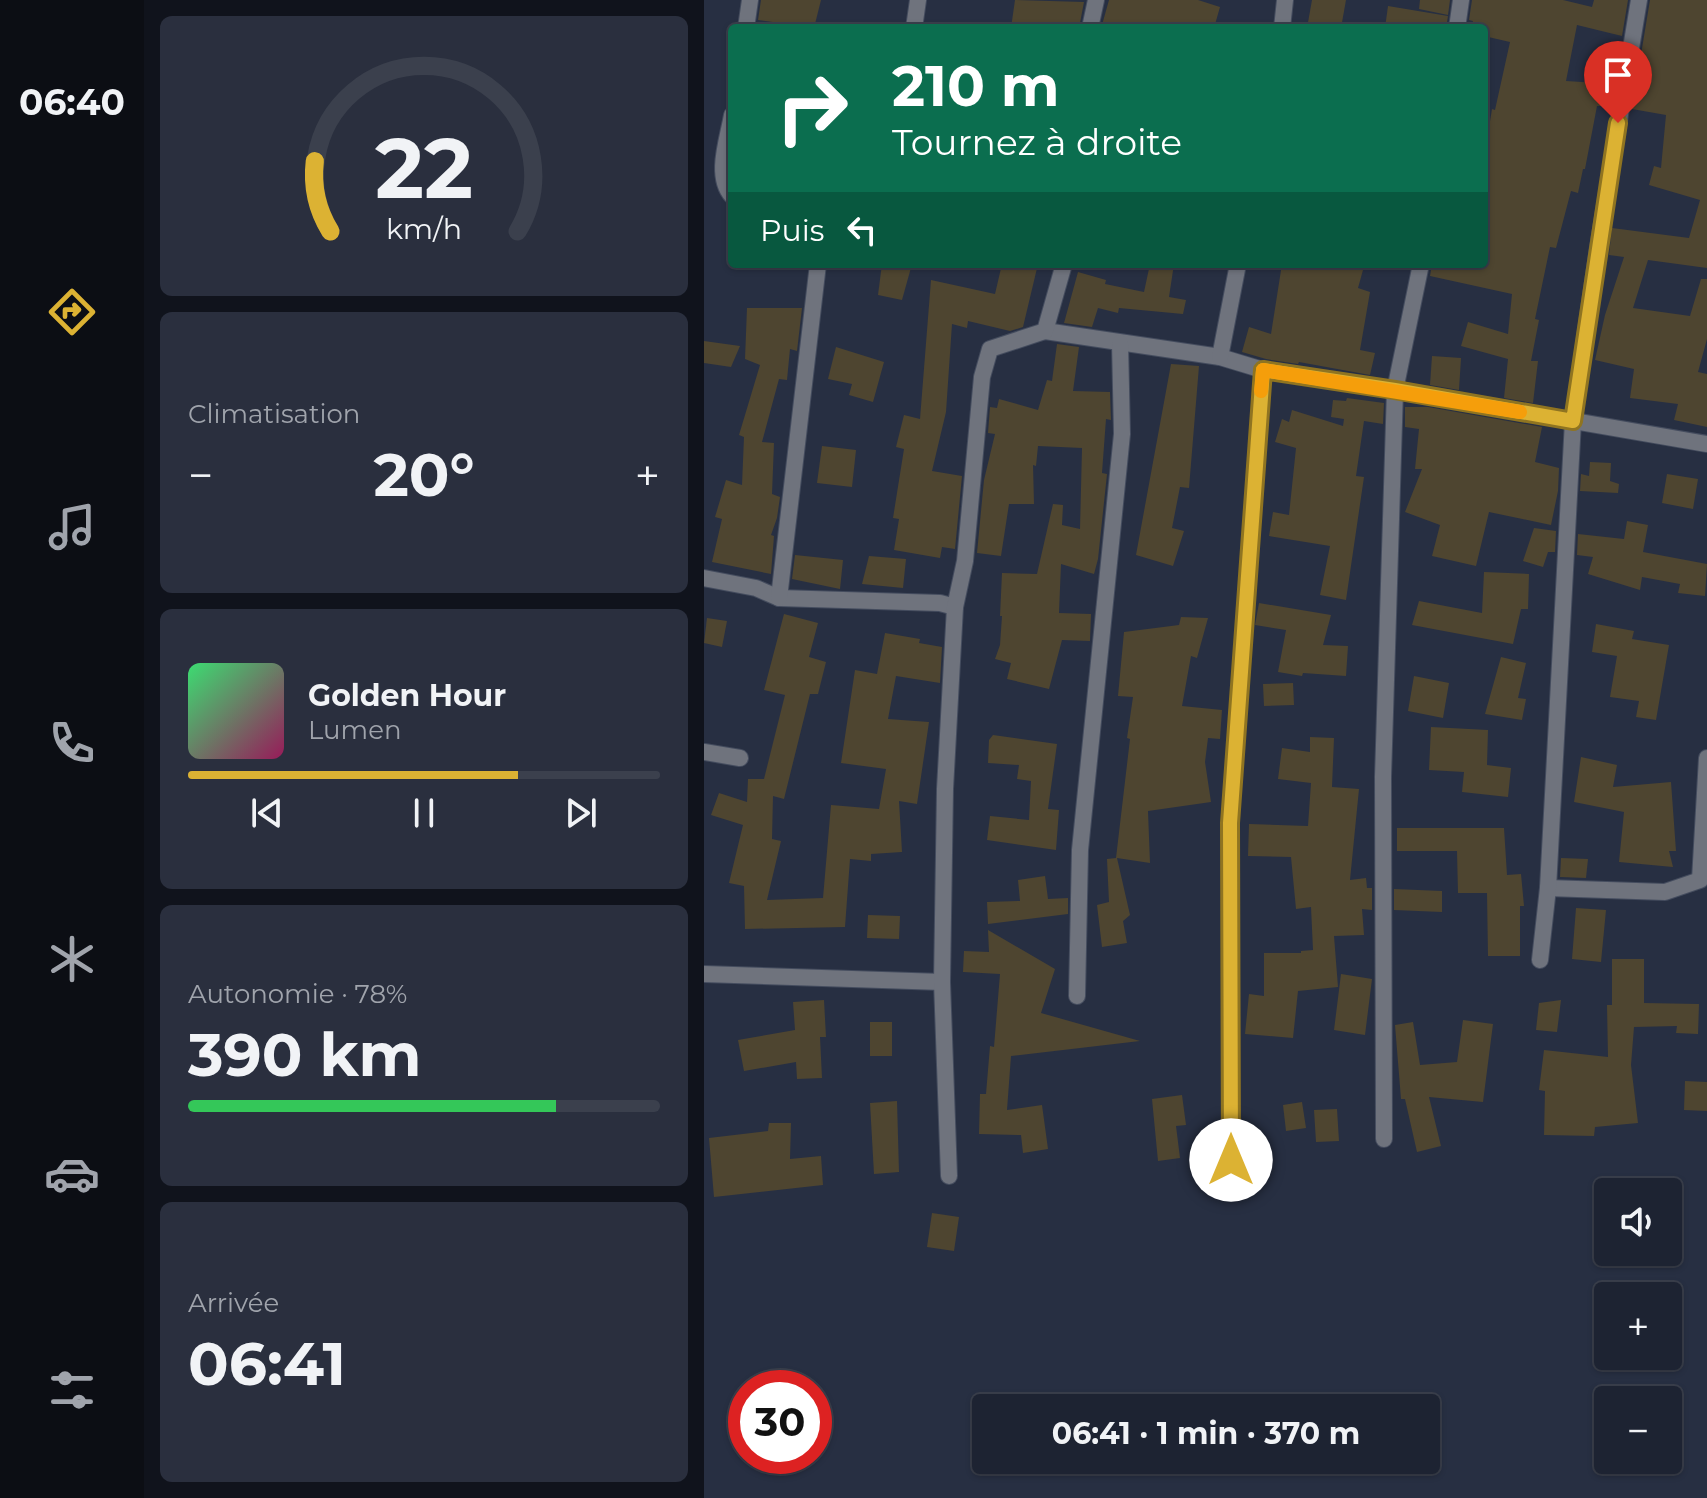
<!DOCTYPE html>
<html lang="fr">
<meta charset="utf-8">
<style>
body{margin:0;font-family:Montserrat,sans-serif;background:#2a2f3e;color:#f1f3f6;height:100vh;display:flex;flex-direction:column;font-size:30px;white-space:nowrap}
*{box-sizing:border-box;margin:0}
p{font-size:26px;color:#a0a4ac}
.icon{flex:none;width:44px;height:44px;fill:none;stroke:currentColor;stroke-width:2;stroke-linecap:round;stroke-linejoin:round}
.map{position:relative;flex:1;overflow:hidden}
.details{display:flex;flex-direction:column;gap:16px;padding:16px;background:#10131c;width:560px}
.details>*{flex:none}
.hud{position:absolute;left:24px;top:24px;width:760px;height:244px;border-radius:8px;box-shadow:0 2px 6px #0004,0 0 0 2px #3b404d;background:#0b6e4f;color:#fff;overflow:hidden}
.buttons{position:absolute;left:890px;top:1178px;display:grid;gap:16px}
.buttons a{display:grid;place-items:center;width:88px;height:88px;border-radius:8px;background:#1d2332;box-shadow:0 2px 6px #0004,0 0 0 2px #3b404d;font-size:40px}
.speed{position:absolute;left:24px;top:1370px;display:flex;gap:16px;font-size:40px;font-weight:700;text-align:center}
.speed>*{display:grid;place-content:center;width:104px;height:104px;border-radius:50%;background:#1d2332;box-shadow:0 2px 6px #0004,0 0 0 2px #3b404d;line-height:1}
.speed .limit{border:12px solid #d22;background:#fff;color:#111}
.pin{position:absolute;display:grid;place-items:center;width:68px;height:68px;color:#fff;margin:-82px -34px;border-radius:50% 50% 50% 0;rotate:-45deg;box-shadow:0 0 8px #0007}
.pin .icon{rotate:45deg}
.me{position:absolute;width:88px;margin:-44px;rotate:0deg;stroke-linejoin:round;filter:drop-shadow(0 0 6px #0008)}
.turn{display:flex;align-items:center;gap:28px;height:168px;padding:0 32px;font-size:36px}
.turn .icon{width:104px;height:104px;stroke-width:2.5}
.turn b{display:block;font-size:56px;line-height:68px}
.then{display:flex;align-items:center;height:76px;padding:0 32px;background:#0003;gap:16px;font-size:30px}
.big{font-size:60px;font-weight:700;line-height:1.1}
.details .card{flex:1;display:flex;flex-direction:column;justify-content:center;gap:12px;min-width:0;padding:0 28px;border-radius:12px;background:#2a2f3e}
.details .dial{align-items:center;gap:0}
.dial svg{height:208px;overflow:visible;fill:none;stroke:#3b404d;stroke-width:7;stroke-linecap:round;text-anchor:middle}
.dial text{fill:#f1f3f6;stroke:none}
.song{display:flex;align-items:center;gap:24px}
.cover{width:96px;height:96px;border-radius:12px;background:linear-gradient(135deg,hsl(140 70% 55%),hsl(330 70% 35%))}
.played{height:8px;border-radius:4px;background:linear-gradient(90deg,#dcb233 70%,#3b404d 70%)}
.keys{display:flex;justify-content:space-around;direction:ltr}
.heat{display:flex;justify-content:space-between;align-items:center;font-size:44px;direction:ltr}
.charge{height:12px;border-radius:6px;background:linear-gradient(90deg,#34c759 78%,#3b404d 0)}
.trip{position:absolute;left:268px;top:1394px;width:468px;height:80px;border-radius:8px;background:#1d2332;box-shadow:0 2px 6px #0004,0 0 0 2px #3b404d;font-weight:700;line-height:80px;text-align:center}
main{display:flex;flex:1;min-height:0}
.tab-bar{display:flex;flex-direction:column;width:144px;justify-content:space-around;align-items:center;background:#0c0e14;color:#a0a4ac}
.tab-bar .icon{width:56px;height:56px}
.tab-bar .on{color:#dcb233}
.tab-bar b{font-size:36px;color:#f1f3f6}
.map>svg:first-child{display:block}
</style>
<main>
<nav class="tab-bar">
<b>06:40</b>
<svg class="icon on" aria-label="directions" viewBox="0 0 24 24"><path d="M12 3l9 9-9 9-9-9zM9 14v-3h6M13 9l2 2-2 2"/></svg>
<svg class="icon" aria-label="music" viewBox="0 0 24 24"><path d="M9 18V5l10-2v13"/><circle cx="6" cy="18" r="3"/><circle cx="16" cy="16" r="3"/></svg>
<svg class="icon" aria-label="phone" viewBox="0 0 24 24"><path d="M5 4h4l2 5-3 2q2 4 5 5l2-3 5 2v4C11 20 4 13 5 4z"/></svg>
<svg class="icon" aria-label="climate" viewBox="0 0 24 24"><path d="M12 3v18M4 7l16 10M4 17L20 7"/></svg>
<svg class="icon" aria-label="car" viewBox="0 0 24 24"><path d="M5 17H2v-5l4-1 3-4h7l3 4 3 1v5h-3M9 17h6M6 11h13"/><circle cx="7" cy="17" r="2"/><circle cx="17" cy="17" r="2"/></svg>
<svg class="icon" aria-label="filters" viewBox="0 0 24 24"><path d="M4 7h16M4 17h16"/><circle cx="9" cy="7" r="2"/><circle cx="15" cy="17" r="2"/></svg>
</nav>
<section class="details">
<div class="card dial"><svg viewBox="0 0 100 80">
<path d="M14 69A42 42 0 1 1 86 69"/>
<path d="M14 69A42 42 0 0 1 8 42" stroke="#dcb233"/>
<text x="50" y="56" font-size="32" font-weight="700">22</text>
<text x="50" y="72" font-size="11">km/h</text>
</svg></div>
<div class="card"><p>Climatisation</p>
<div class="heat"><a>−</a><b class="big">20°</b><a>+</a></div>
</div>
<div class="card">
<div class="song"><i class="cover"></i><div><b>Golden Hour</b><p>Lumen</p></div></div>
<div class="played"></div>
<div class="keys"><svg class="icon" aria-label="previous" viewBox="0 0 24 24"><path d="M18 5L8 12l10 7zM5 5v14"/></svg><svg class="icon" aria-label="pause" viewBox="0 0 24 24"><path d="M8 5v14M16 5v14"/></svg><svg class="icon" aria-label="next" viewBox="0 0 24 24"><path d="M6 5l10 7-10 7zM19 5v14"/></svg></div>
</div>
<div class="card"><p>Autonomie · 78%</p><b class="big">390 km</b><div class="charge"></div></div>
<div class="card"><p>Arrivée</p><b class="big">06:41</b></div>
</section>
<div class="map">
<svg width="1003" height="1498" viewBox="0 0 1003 1498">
<rect width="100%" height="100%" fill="#272f42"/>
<g fill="#4e4530">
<polygon points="57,0 117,0 110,28 90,28 90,25 54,20"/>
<polygon points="311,0 380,2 375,28 307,28"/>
<polygon points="405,0 494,0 516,7 510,28 489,28 468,22 467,28 410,28 398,25"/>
<polygon points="608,0 642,0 637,28 603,28"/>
<polygon points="716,0 746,0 744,15 715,9"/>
<polygon points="768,0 859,0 888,7 890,0 924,0 918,36 873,25 862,81 910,84 906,106 893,106 881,169 879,169 874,193 867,191 852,248 846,247 831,319 835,320 827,361 834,361 829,403 800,398 804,359 757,346 764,322 804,334 808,294 726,276 728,264 780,264 780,158 788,109 791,110 806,42 780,36 780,28 767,28 769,21 765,20"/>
<polygon points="946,0 1003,0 1003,268 944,260 929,308 986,316 997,279 1003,279 1003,339 994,372 1003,374 1003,427 970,420 974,404 926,398 930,369 891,360 901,315 920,257 905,255 908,228 985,238 996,200 945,185 950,166 957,168 962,115 928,109"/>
<polygon points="684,6 744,16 742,28 681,28"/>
<polygon points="178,264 208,264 198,300 174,295"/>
<polygon points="298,264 334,264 319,327 306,331 264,321 263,328 248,324 242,412 228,471 258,476 251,549 238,547 236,558 190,550 195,519 189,518 200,449 192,447 200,415 216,419 227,280 291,294"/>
<polygon points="446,264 470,264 465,297 482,300 479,314 415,308 414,313 394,308 388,327 360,323 374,272 402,280 401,284 440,292"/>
<polygon points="578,264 632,264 659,270 654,288 666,292 656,350 671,353 666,375 595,362 594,364 562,359 538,352 545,327 567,334"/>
<polygon points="43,308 98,308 93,351 86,349 83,380 75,379 58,442 70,443 68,494 76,497 73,518 67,535 70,536 67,574 8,562 18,519 11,517 22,480 38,485 40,437 35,435 56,365 41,359"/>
<polygon points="0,341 36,346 27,367 0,363"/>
<polygon points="353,344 375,347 369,391 406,392 407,420 402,419 398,473 403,474 394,559 390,574 357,564 355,613 387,614 386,641 358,640 345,689 303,679 307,663 291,659 296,645 298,616 296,616 298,573 333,574 349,504 359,505 358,525 376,529 378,448 334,446 332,466 329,465 330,504 305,504 297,556 273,553 280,480 291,434 284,433 286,407 293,408 295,399 334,410 343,380 348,381"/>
<polygon points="132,347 180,362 169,402 145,395 148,384 124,379"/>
<polygon points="728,356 757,358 755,390 726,385"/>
<polygon points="467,364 495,366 485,488 476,487 468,528 480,531 469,566 432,555"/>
<polygon points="643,398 680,403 679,424 660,421 652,476 660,477 642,600 616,595 626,546 565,536 569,512 585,515 592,448 571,442 578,419 585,422 588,410 639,426 640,419 627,417 629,400 642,401"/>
<polygon points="701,407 724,407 838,427 831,462 855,468 854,491 847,525 785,512 772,566 728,556 736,525 701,512 718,469 711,469 715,429 701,427"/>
<polygon points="118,446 152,450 148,487 113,483"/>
<polygon points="886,462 907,463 906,481 915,484 914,493 876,491 877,474 885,476"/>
<polygon points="963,474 994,479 989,509 958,503"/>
<polygon points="923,521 944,525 939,552 1003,564 1001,596 974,593 976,584 938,577 936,590 884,574 889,557 873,555 874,534 920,539"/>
<polygon points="830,528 852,531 851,552 844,552 839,567 819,561"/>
<polygon points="91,555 139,560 136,589 88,579"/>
<polygon points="165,556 202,559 199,588 158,584"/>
<polygon points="780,572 825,574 824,609 817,609 809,644 708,625 715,601 778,613"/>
<polygon points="555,603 627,615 619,645 644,646 642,676 599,673 598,676 574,672 582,630 551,625"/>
<polygon points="80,614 114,623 105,657 122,662 114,694 106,694 80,799 69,796 68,839 77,841 63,900 119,898 127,805 175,809 182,769 137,763 151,670 173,674 181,633 216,639 215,643 238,647 236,683 192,676 184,719 225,722 213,804 195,801 198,852 167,854 167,861 146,859 141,927 41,929 40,886 25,883 39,825 7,815 15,793 43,802 44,779 60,779 81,695 60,690"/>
<polygon points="477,617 504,618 493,658 487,656 478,706 518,710 516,739 504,738 501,762 507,802 444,811 446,863 413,858 426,915 419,921 423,943 398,947 393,905 405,902 403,859 412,858 426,739 423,738 429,697 414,696 420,632 475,625"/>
<polygon points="3,618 23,621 18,647 0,643"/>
<polygon points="892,624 930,631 928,639 965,645 952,720 932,717 935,701 906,697 913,656 888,652"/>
<polygon points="797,657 822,663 814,698 822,699 818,720 781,714"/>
<polygon points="710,676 745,683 739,718 704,711"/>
<polygon points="589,683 590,705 560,706 559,684"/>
<polygon points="727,727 784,730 783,765 807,768 804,797 758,792 760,772 725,770"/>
<polygon points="289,735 353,744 344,809 355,810 352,850 283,840 286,816 325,820 327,781 313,779 315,765 284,763 285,740"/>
<polygon points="606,737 630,738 628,787 655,789 646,880 662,878 663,888 668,888 668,910 658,909 660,935 630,936 634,987 594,991 589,1038 541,1034 545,994 560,996 560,953 597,953 597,951 609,950 607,907 592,909 587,857 544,856 545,824 604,826 607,783 574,779 578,748 606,752"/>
<polygon points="877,757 913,765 909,787 967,782 972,851 965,851 969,867 915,862 920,812 870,802"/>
<polygon points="693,828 800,828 803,875 817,874 820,906 816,906 816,956 784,956 783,893 754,893 753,851 693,851"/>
<polygon points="857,858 884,859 882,878 856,877"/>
<polygon points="341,876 344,899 364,898 364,914 284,924 283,902 316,901 314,880"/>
<polygon points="690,889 738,891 738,912 690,910"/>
<polygon points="872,908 902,910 897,962 868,959"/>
<polygon points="164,915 196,916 195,939 163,938"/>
<polygon points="284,930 351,969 337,1013 436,1041 307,1056 303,1110 338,1105 344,1149 319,1153 317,1135 275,1134 276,1094 282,1094 286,1046 290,1047 296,974 259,972 260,951 285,952"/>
<polygon points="908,959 940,959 940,1003 995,1004 994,1034 972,1033 973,1026 930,1027 927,1065 934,1123 891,1127 890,1136 840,1135 841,1091 835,1090 840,1050 904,1057 903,1005 908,1005"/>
<polygon points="637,974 668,979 661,1035 630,1030"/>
<polygon points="120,1000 122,1037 116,1037 118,1078 93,1079 92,1062 40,1071 34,1040 91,1030 89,1002"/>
<polygon points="857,1000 853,1032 832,1030 835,1003"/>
<polygon points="759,1020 789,1024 779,1102 725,1097 737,1146 713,1152 701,1099 697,1099 691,1025 709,1022 716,1065 753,1062"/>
<rect x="166" y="1022" width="22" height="34"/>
<polygon points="981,1081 1003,1082 1003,1111 980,1110"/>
<polygon points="478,1095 482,1125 472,1126 476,1158 454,1161 448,1099"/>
<polygon points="193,1101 195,1172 170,1174 166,1103"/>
<polygon points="598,1102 602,1128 582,1131 579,1105"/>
<polygon points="633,1109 635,1141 612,1142 610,1110"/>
<polygon points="65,1123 87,1123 86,1159 117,1156 119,1185 10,1197 5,1138 64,1131"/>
<polygon points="228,1213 255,1217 250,1251 223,1247"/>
</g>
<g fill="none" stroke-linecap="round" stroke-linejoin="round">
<g stroke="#444c5e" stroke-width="18">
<g id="minor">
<polyline points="42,28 46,0"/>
<polyline points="210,28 214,0"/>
<polyline points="386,28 392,0"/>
<polyline points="578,28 581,0"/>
<polyline points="753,28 757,0"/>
<path d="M 28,115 C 24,139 10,176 28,196"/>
<polyline points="341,331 516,357 559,370 691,390 1003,444"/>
<polyline points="516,357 534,264"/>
<polyline points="0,578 52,588 75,598 236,603 251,607"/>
<polyline points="75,598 114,264"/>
<polyline points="0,752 36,758"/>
<polyline points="844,888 961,892 996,880 1003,758"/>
<polyline points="836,960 844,888 869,421 894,247 935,0"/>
<polyline points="0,974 238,982"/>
<polyline points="373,996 376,850 418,434 416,343"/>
<polyline points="680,1139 679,777 691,390 717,264"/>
<polyline points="527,1160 526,823 559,370"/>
<polyline points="245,1176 238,982 241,789 251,607 261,561 278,377 286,349 341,331 360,264"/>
</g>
</g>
<use href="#minor" stroke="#6f737d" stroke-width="16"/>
</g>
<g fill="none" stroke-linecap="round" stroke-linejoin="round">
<g stroke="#8f7421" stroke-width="20">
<polyline id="route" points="527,1160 526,823 559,370 691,390 869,421 914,123"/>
</g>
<use href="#route" stroke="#dcb233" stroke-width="14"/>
<polyline stroke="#f59e0b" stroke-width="14" points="557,391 559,370 816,412"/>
</g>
</svg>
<div class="buttons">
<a><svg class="icon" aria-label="sound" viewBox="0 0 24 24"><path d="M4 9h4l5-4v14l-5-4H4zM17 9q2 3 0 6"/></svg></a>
<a>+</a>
<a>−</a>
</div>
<div class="speed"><div class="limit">30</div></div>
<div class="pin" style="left:914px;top:123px;background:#d93025"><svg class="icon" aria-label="arrive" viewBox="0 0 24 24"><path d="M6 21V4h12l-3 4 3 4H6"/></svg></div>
<svg class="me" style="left:527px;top:1160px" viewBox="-20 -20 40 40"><circle r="19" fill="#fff"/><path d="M0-13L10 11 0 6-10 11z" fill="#dcb233"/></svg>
<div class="trip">06:41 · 1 min · 370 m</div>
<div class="hud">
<div class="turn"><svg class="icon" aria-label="right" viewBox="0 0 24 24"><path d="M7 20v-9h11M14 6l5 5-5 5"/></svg><div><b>210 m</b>Tournez à droite</div></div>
<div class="then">Puis<svg class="icon" aria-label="left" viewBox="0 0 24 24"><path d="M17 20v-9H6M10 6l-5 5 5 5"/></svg></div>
</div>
</div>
</main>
